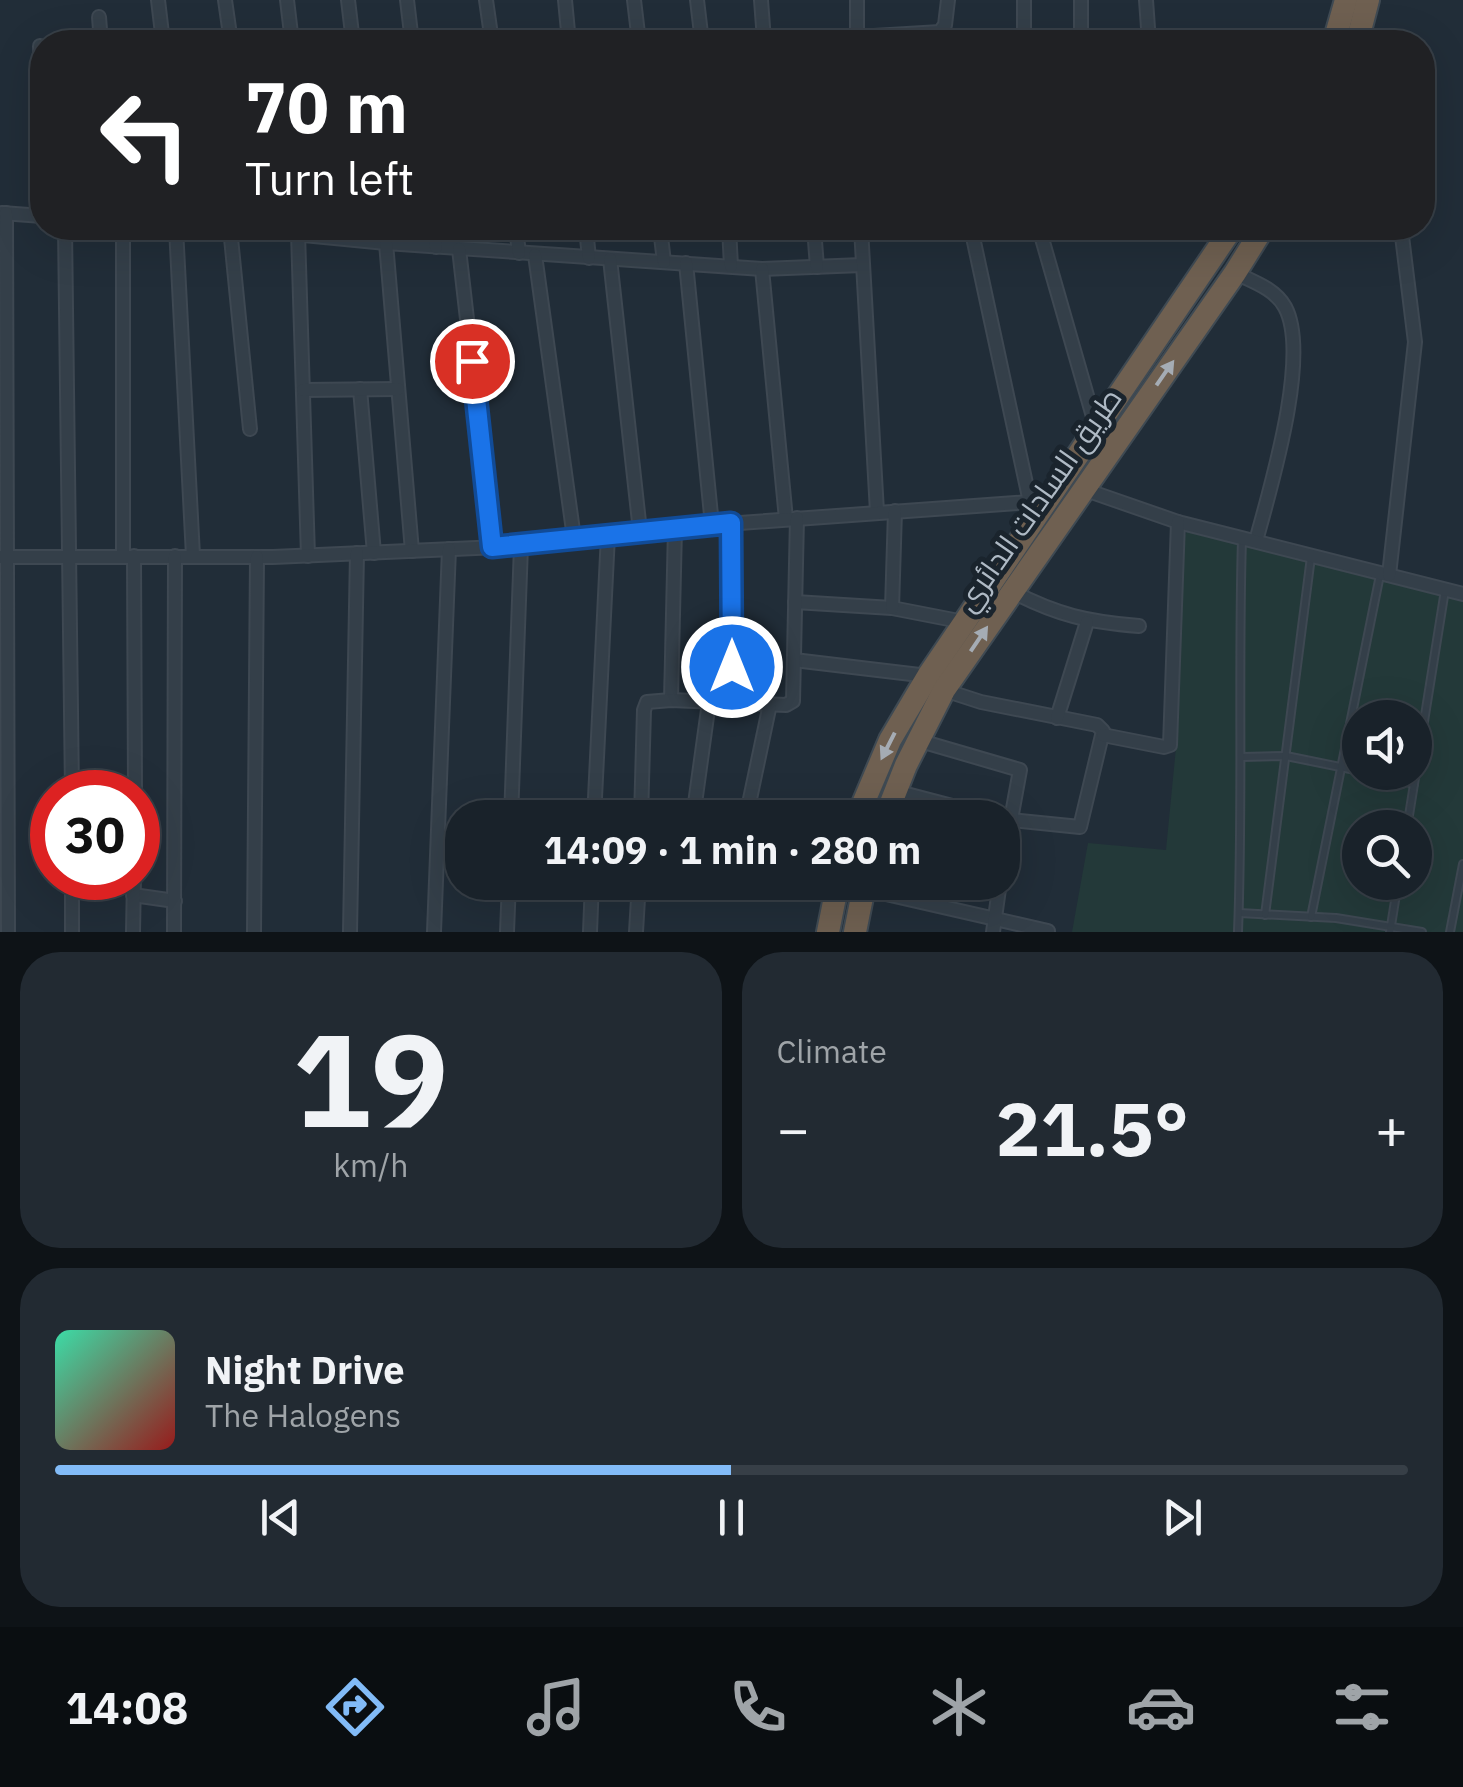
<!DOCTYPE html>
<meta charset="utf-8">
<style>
body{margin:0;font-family:"IBM Plex Sans",Cairo,sans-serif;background:#222a32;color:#f1f3f6;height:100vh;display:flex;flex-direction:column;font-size:38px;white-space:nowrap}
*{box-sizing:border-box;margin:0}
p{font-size:32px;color:#9fa4a8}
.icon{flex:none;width:55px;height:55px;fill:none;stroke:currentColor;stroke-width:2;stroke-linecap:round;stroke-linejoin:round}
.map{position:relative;height:932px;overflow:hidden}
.side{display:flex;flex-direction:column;gap:20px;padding:20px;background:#0e1317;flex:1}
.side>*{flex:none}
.banner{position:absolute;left:30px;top:30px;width:1405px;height:210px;border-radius:40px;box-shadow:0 10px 40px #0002,0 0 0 2px #373f47;background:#202124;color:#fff;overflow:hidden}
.tools{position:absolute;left:1342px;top:700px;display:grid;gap:20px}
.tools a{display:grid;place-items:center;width:90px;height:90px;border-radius:50%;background:#19222a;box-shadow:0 10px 40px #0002,0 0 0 2px #373f47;font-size:50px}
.speed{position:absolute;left:30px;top:770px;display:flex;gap:20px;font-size:50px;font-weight:700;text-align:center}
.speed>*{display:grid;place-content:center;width:130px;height:130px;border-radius:50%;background:#19222a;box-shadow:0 10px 40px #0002,0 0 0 2px #373f47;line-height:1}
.speed .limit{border:15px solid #d22;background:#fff;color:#111}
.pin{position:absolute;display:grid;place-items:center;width:85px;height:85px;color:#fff;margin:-42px;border:5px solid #fff;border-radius:50%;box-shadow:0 2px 10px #0007}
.me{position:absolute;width:110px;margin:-55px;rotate:0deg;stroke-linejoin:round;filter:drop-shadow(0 0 8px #0008)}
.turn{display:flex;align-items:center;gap:35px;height:210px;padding:0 50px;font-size:45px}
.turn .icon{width:130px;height:130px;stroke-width:2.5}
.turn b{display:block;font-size:70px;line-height:85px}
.big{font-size:75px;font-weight:700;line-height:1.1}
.side .widget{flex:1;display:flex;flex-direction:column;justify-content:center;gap:15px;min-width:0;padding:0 35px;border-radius:40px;background:#222a32}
.side .dial{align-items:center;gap:0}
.dial b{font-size:130px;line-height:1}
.song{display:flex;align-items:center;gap:30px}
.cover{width:120px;height:120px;border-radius:15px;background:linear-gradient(135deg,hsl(160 70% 55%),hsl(0 70% 35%))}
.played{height:10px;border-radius:5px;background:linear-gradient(90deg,#82bbf7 50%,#373f47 50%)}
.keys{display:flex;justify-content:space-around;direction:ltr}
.heat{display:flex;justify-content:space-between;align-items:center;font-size:55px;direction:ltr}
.side .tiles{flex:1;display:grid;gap:20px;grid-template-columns:1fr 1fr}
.widget:last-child{grid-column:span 2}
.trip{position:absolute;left:445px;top:800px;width:575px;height:100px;border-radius:40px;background:#19222a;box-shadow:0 10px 40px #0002,0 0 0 2px #373f47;font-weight:700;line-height:100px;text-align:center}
.tabs{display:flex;height:160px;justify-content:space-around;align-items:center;background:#0a0e11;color:#9fa4a8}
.tabs .icon{width:70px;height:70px}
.tabs .on{color:#82bbf7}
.tabs b{font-size:45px;color:#f1f3f6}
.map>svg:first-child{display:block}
</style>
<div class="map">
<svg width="1463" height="932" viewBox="0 0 1463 932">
<rect width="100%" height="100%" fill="#212d38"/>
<path fill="#233939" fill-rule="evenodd" d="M 1189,527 L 1463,599 L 1463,932 L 1072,932 L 1088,843 L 1166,850 L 1178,727 L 1182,542 ZM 1360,718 L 1415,718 L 1415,772 L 1360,772 ZM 1360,828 L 1415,828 L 1415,882 L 1360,882 Z"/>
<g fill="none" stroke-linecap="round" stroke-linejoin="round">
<g stroke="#3e4852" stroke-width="10">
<g id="lane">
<polyline points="1242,757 1286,756 1360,771"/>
<polyline points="1365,772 1414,784"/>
<polyline points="1407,828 1445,590"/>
<polyline points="1239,913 1336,918 1422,932"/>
<polyline points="1265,915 1311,557"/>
<polyline points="1311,917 1380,575"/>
<path d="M 1238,932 C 1243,801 1238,670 1242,539"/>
<polyline points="1390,932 1398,882"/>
<polyline points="1450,932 1463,864"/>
</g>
</g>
<g stroke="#3e4852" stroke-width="16">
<g id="street">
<polyline points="158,0 163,42"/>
<polyline points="225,0 231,42"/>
<polyline points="287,0 292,42"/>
<polyline points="348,0 353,42"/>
<polyline points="407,0 412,42"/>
<polyline points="486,0 492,42"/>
<polyline points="565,0 569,42"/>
<polyline points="634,0 639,42"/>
<polyline points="697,0 702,42"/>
<polyline points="761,0 764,40"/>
<polyline points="1081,0 1081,42"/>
<polyline points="1146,0 1149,42"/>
<polyline points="99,17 101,42"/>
<polyline points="857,37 940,32 945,25 948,0"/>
<polyline points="730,42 791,37"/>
<polyline points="857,42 857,0"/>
<polyline points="1024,42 1024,0"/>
<polyline points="40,46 42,93"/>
<polyline points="2,213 42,216"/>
<polyline points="6,213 8,932"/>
<polyline points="65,228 72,792"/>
<polyline points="123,228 123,556"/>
<polyline points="176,228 193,556"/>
<polyline points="230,228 386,243 762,269 862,265"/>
<polyline points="230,228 250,429"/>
<polyline points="434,228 436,247"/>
<polyline points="516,228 519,253"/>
<polyline points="586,228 589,258"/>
<polyline points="660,228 664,262"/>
<polyline points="729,228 731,266"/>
<polyline points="814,228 817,267"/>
<polyline points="861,228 877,512"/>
<polyline points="971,228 1030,502"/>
<polyline points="1039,228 1096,427"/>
<polyline points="298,233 308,556"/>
<polyline points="386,243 412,551"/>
<polyline points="459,249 493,547"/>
<polyline points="535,255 574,538"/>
<polyline points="610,259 640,531"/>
<polyline points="686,263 712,525"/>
<polyline points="762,269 786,519"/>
<path d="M 1235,273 C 1254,282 1275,289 1285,307 C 1311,355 1270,489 1256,541"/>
<polyline points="360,389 374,553"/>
<polyline points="303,390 398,389"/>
<polyline points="1083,489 1178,522 1463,594"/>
<polyline points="731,523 733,703"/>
<polyline points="134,556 135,792"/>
<polyline points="0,557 273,557 521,546 712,525 1030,502 1048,498"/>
<polyline points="1389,575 1415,342 1401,228"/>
<path d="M 1011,591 C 1057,615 1088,622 1139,626"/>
<polyline points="795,602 892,608 964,622"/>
<polyline points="892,608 895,511"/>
<polyline points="794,660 928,676"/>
<polyline points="944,690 981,702 1097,725 1103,731 1080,827 1002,819"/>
<polyline points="671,700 675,528"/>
<polyline points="1057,718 1087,622"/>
<polyline points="1103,735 1164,747 1170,745 1178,522"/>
<polyline points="917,740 1020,770 1002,869"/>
<polyline points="895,791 998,818"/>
<polyline points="641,812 674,818"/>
<polyline points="511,818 521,546"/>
<polyline points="594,818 608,535"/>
<polyline points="641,818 644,710 647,702 671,700 786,705 793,701 797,518"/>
<polyline points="693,818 709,702"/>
<polyline points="746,818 770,704"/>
<polyline points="72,878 72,932"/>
<polyline points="864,889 1048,931"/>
<polyline points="133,895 175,901"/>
<polyline points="133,932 134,878"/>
<polyline points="174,932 175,556"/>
<polyline points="254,932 257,557"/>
<polyline points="350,932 357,553"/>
<polyline points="434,932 449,549"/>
<polyline points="507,932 509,882"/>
<polyline points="590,932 592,882"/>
<polyline points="636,932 639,882"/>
<polyline points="993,932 1000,882"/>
</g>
</g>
<g stroke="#3f4a53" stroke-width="26">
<g id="highway">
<polyline points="1334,42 1346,0"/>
<polyline points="1357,42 1368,0"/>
<polyline points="857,818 890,740 928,676 1232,228"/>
<polyline points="885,818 906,765 944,690 1235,273 1263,228"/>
<polyline points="828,932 838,882"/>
<polyline points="855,932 865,882"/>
</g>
</g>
<use href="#lane" stroke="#343f49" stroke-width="6"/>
<use href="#street" stroke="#343f49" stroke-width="12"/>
<use href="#highway" stroke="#6f6051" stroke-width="22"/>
</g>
<defs><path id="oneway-solid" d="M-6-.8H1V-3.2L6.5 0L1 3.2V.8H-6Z" transform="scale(2.5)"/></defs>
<g fill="#a5acb4">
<use href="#oneway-solid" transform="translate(1165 373) rotate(-55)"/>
<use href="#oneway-solid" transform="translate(979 639) rotate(-56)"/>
<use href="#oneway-solid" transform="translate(888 746) rotate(117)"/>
</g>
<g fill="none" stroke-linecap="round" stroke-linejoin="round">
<g stroke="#114b97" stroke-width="25">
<polyline id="route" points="472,361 492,547 731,523 732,667"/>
</g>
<use href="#route" stroke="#1a73e8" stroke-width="18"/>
</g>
<g text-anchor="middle" stroke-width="10" stroke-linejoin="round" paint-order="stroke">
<g font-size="30" fill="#afbac5" stroke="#1a242d">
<text transform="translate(1039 500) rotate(-55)" y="10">طريق السادات الدائري</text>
</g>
</g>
</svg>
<div class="tools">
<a><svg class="icon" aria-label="sound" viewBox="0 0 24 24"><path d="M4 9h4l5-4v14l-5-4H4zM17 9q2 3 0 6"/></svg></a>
<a><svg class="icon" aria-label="search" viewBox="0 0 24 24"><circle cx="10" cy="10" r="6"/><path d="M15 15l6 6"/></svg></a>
</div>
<div class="speed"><div class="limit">30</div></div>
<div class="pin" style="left:472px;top:361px;background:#d93025"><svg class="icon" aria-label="arrive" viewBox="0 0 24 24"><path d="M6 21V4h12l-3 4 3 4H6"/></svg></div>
<svg class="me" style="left:732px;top:667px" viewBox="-20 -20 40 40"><circle r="17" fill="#1a73e8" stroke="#fff" stroke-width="3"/><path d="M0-11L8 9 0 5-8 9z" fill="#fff"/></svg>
<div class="trip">14:09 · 1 min · 280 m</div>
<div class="banner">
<div class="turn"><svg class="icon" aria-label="left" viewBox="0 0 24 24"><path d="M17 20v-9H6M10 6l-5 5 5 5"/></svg><div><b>70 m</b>Turn left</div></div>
</div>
</div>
<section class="side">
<div class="tiles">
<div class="widget dial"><b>19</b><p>km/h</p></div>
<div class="widget"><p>Climate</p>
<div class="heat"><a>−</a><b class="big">21.5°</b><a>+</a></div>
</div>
<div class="widget">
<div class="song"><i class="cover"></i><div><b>Night Drive</b><p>The Halogens</p></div></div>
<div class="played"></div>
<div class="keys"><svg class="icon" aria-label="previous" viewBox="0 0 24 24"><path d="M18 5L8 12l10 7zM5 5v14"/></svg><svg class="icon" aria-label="pause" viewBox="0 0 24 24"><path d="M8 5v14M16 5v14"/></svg><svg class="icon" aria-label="next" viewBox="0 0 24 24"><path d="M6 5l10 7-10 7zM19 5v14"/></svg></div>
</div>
</div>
</section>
<nav class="tabs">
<b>14:08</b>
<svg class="icon on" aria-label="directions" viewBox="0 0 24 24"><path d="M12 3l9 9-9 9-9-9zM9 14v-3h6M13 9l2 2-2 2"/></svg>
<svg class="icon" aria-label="music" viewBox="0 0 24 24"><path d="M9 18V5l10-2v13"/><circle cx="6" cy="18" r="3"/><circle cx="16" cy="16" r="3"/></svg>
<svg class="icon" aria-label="phone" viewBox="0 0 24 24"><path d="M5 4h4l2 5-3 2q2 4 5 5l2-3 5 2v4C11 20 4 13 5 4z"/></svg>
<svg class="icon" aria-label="climate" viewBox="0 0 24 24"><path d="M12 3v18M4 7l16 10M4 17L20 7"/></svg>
<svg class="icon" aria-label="car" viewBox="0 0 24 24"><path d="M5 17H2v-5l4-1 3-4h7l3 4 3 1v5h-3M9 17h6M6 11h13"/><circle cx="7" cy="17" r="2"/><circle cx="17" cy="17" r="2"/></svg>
<svg class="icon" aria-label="filters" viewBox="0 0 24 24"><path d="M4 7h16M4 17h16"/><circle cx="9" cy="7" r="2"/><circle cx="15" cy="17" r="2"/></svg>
</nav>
